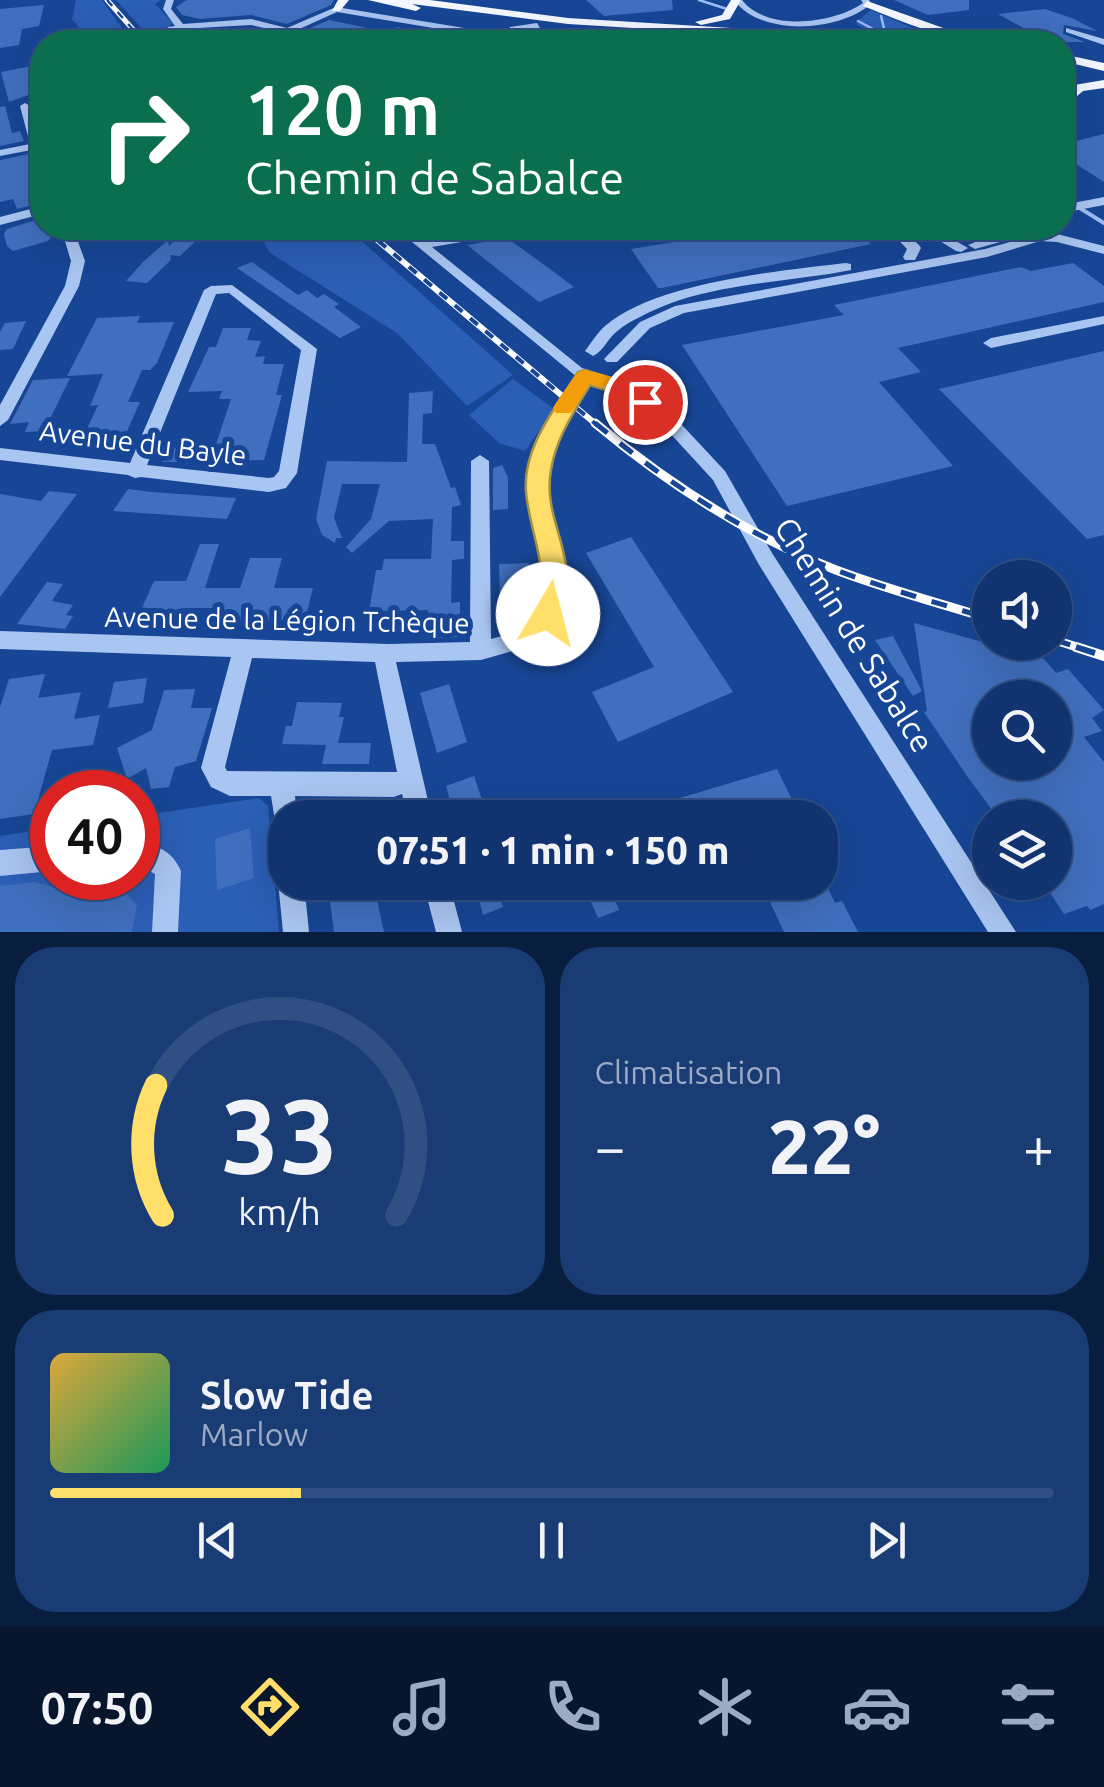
<!DOCTYPE html>
<html lang="fr">
<meta charset="utf-8">
<style>
body{margin:0;font-family:Ubuntu,sans-serif;background:#1a3c75;color:#f1f3f6;height:100vh;display:flex;flex-direction:column;font-size:38px;white-space:nowrap}
*{box-sizing:border-box;margin:0}
p{font-size:32px;color:#9caac3}
.icon{flex:none;width:55px;height:55px;fill:none;stroke:currentColor;stroke-width:2;stroke-linecap:round;stroke-linejoin:round}
.map{position:relative;height:932px;overflow:hidden}
.drawer{display:flex;flex-direction:column;gap:15px;padding:15px;background:#091d3e;flex:1}
.drawer>*{flex:none}
.hud{position:absolute;left:30px;top:30px;width:1045px;height:210px;border-radius:40px;box-shadow:0 10px 40px #0002,0 0 0 2px #304f83;background:#0b6e4f;color:#fff;overflow:hidden}
.controls{position:absolute;left:972px;top:560px;display:grid;gap:20px}
.controls a{display:grid;place-items:center;width:100px;height:100px;border-radius:50%;background:#113470;box-shadow:0 10px 40px #0002,0 0 0 2px #304f83;font-size:50px}
.speed{position:absolute;left:30px;top:770px;display:flex;gap:20px;font-size:50px;font-weight:700;text-align:center}
.speed>*{display:grid;place-content:center;width:130px;height:130px;border-radius:50%;background:#113470;box-shadow:0 10px 40px #0002,0 0 0 2px #304f83;line-height:1}
.speed .limit{border:15px solid #d22;background:#fff;color:#111}
.pin{position:absolute;display:grid;place-items:center;width:85px;height:85px;color:#fff;margin:-42px;border:5px solid #fff;border-radius:50%;box-shadow:0 2px 10px #0007}
.me{position:absolute;width:110px;margin:-55px;rotate:8deg;stroke-linejoin:round;filter:drop-shadow(0 0 8px #0008)}
.turn{display:flex;align-items:center;gap:35px;height:210px;padding:0 50px;font-size:45px}
.turn .icon{width:130px;height:130px;stroke-width:2.5}
.turn b{display:block;font-size:70px;line-height:85px}
.big{font-size:75px;font-weight:800;line-height:1.1}
.drawer .widget{flex:1;display:flex;flex-direction:column;justify-content:center;gap:15px;min-width:0;padding:0 35px;border-radius:40px;background:#1a3c75}
.drawer .dial{align-items:center;gap:0}
.dial svg{height:260px;overflow:visible;fill:none;stroke:#304f83;stroke-width:7;stroke-linecap:round;text-anchor:middle}
.dial text{fill:#f1f3f6;stroke:none}
.song{display:flex;align-items:center;gap:30px}
.cover{width:120px;height:120px;border-radius:15px;background:linear-gradient(135deg,hsl(40 70% 55%),hsl(150 70% 35%))}
.played{height:10px;border-radius:5px;background:linear-gradient(90deg,#ffdf6a 25%,#304f83 25%)}
.keys{display:flex;justify-content:space-around;direction:ltr}
.heat{display:flex;justify-content:space-between;align-items:center;font-size:55px;direction:ltr}
.drawer .tiles{flex:1;display:grid;gap:15px;grid-template-columns:1fr 1fr}
.widget:last-child{grid-column:span 2}
.trip{position:absolute;left:268px;top:800px;width:570px;height:100px;border-radius:40px;background:#113470;box-shadow:0 10px 40px #0002,0 0 0 2px #304f83;font-weight:800;line-height:100px;text-align:center}
.dock{display:flex;height:160px;justify-content:space-around;align-items:center;background:#07152d;color:#9caac3}
.dock .icon{width:70px;height:70px}
.dock .active{color:#ffdf6a}
.dock b{font-size:45px;color:#f1f3f6}
.map>svg:first-child{display:block}
</style>
<div class="map">
<svg width="1104" height="932" viewBox="0 0 1104 932">
<rect width="100%" height="100%" fill="#174696"/>
<g fill="#2b5eb5">
<polygon points="76,0 102,0 132,42 91,42 72,19"/>
<polygon points="116,0 161,0 155,4 173,23 161,32 193,42 154,42"/>
<polygon points="871,10 922,32 983,42 877,37 855,23"/>
<polygon points="256,228 347,228 513,375 467,406 397,333 270,253"/>
<polygon points="513,379 554,409 525,451 499,443 469,415"/>
<polygon points="259,798 268,806 279,932 0,932 0,836 52,828 52,878 138,878 138,816"/>
</g>
<g fill="none" stroke-linecap="round" stroke-linejoin="round">
<g stroke="#9cbef4" stroke-width="2.5">
<polyline points="699,0 727,9"/>
<polyline points="881,16 885,32"/>
<polyline points="858,21 890,38"/>
</g>
<polyline stroke="#9cbef4" stroke-width="4" points="1062,197 1104,223"/>
</g>
<g fill="#406fbe" fill-rule="evenodd">
<polygon points="187,0 334,0 331,5 287,24 251,15 200,19 182,15 176,7"/>
<polygon points="586,0 672,0 673,10 604,16"/>
<polygon points="894,0 969,0 969,10 928,15"/>
<polygon points="44,5 39,26 22,29 19,45 0,48 0,9"/>
<polygon points="1045,9 1072,18 1097,31 1064,25 1063,34 1085,42 1049,42 998,14"/>
<polygon points="329,20 387,32 397,27 439,36 439,42 347,42 308,29"/>
<polygon points="251,29 314,42 250,42 220,35"/>
<polygon points="42,64 42,90 9,102 1,72"/>
<polygon points="5,106 12,133 20,131 24,141 0,146 0,107"/>
<polygon points="1104,134 1104,182 1062,155 1062,136 1072,142"/>
<polygon points="28,154 39,181 32,183 40,203 17,209 13,199 0,202 0,160"/>
<polygon points="42,218 42,228 58,228 48,241 13,251 7,246 4,234 7,229"/>
<polygon points="761,228 853,228 871,244 662,288 658,288 631,249"/>
<polygon points="185,230 205,232 180,256 170,255 171,260 147,283 126,281 143,262 168,240 169,246"/>
<polygon points="507,238 550,269 574,287 539,302 467,245"/>
<polygon points="252,262 298,295 307,290 317,298 324,294 339,304 334,307 361,327 340,338 237,268"/>
<polygon points="1073,263 1104,286 1104,302 898,348 921,372 879,382 953,466 787,506 682,345 844,315 834,305 1021,267 1031,271"/>
<polygon points="140,316 137,323 174,322 157,363 150,370 142,370 128,402 140,402 124,438 112,449 91,450 100,431 86,431 98,405 90,406 103,374 67,376 97,318"/>
<polygon points="26,321 13,349 0,350 0,332 5,323"/>
<polygon points="223,328 251,328 247,340 261,341 255,357 265,356 263,364 284,364 276,395 282,395 264,460 162,462 168,448 215,447 231,399 219,399 222,391 188,392 209,347 216,347"/>
<polygon points="1104,351 1104,535 1087,539 939,389"/>
<polygon points="70,378 44,431 25,432 29,422 10,424 33,380"/>
<polygon points="433,391 432,413 423,414 422,444 435,444 451,488 455,487 461,505 452,507 451,541 464,541 464,559 452,560 451,603 460,602 460,637 444,638 427,638 428,610 369,611 376,570 382,570 384,559 431,559 433,519 389,521 352,553 346,547 371,519 380,484 342,484 334,518 342,538 336,538 335,543 322,535 316,519 327,461 407,462 409,393"/>
<polygon points="502,465 508,477 508,509 493,510 493,468"/>
<polygon points="128,489 152,492 236,498 227,519 113,511"/>
<polygon points="49,491 77,494 0,597 0,494 41,501"/>
<polygon points="631,537 733,692 618,742 592,692 654,667 586,553"/>
<polygon points="200,544 219,544 205,588 240,588 250,558 282,558 274,588 313,588 305,620 210,620 214,608 181,608 178,614 155,614 158,608 142,608 154,581 186,581"/>
<polygon points="529,563 532,597 500,599 499,564"/>
<polygon points="47,582 63,584 52,601 73,605 66,615 73,616 65,629 17,624"/>
<path d="M 914,623 L 1044,659 L 1056,673 L 1068,669 L 1104,710 L 1092,718 L 1102,731 L 1084,737 L 1104,762 L 1104,904 L 1090,910 L 1087,906 L 1064,914 L 1043,882 L 1055,882 L 1055,818 L 998,818 L 967,776 L 924,712 L 927,711 ZM 990,698 L 1055,698 L 1055,762 L 990,762 Z"/>
<polygon points="893,636 922,691 913,696 875,640"/>
<polygon points="45,674 38,698 81,692 74,719 100,715 93,745 52,750 34,814 0,819 0,707 9,679"/>
<polygon points="147,678 143,703 108,708 114,682"/>
<polygon points="449,684 467,742 437,753 420,693"/>
<polygon points="195,689 191,708 212,708 196,761 175,767 169,787 151,789 146,768 127,779 117,748 152,730 164,690"/>
<polygon points="297,702 342,703 339,717 344,717 338,743 371,743 369,764 322,764 326,745 282,744 286,726 292,726"/>
<polygon points="777,769 801,818 668,818 663,803"/>
<polygon points="474,776 484,806 472,810 474,818 455,818 446,786"/>
<polygon points="250,828 254,878 217,890 215,839"/>
<polygon points="34,882 85,895 123,890 137,905 132,932 0,932 0,886"/>
<polygon points="338,882 373,882 384,932 334,932 328,887"/>
<polygon points="474,882 507,882 512,897 501,900 503,907 483,915"/>
<polygon points="592,882 608,882 619,910 598,918 584,886"/>
<polygon points="770,882 825,882 835,903 842,901 858,932 784,932 764,889 772,887"/>
</g>
<g fill="none" stroke-linecap="round" stroke-linejoin="round">
<g fill="#a9c5f1" fill-rule="evenodd">
<polygon points="166,0 174,0 171,9 183,24 251,19 287,28 336,7 507,35 510,27 537,23 540,28 517,31 516,36 598,39 602,42 511,41 337,12 297,30 343,42 329,42 251,25 198,28 218,42 208,42 191,32 180,35 168,31 168,27 175,26 163,9"/>
<path d="M 734,0 L 742,0 C 767,32 833,24 863,3 L 861,0 L 869,0 L 871,4 C 838,32 761,37 734,0 Z"/>
<polygon points="1066,28 1104,39 1104,45 1066,32"/>
<polygon points="25,103 30,106 42,148 0,156 0,150 30,144 20,106"/>
<polygon points="1104,197 1104,205 1062,213 1062,205"/>
<polygon points="42,206 42,214 0,225 0,217"/>
<polygon points="61,228 73,228 85,261 79,286 8,420 0,426 0,405 65,286 71,261"/>
<path d="M 395,228 L 408,228 L 424,241 L 502,228 L 527,228 L 521,232 L 432,247 L 582,368 L 635,387 L 668,410 L 725,471 L 772,553 L 1016,932 L 988,932 L 758,563 L 713,480 L 656,418 L 623,395 L 590,380 L 559,432 L 548,470 L 549,512 L 568,588 L 548,629 L 523,648 L 481,660 L 396,662 L 432,818 L 408,818 L 402,794 L 394,797 L 295,796 L 297,818 L 285,818 L 285,830 L 276,827 L 271,796 L 230,796 L 211,787 L 201,768 L 231,657 L 0,649 L 0,631 L 388,644 L 470,642 L 471,461 L 480,455 L 489,461 L 491,639 L 510,634 L 534,617 L 548,588 L 531,512 L 530,470 L 543,432 L 577,377 ZM 252,658 L 375,662 L 397,772 L 227,771 L 225,767 Z"/>
<polygon points="887,228 900,228 919,245 921,248 915,260 905,260 903,257 907,249"/>
<polygon points="919,228 933,228 968,248 961,252 956,251"/>
<polygon points="997,228 1009,228 1000,242 975,249 968,245 990,236"/>
<polygon points="1026,233 1057,234 1104,246 1104,254 1057,242 1040,241 987,257 684,313 650,328 617,362 607,362 604,359 640,322 675,306 985,249 1021,239 1021,234"/>
<path d="M 846,263 L 851,264 L 851,270 C 781,284 704,282 640,317 C 631,321 620,328 614,334 C 606,342 603,351 593,356 L 585,351 C 591,343 597,333 605,326 C 657,282 779,271 846,263 Z"/>
<path d="M 232,285 L 317,349 L 297,473 L 286,488 L 269,492 L 141,477 L 135,478 L 128,475 L 0,460 L 0,448 L 130,463 L 204,290 L 211,286 ZM 229,293 L 301,350 L 279,471 L 274,477 L 269,478 L 147,465 L 216,294 Z"/>
<polygon points="1104,316 1104,324 991,348 983,343 991,338"/>
<path d="M 138,840 C 158,847 172,850 181,871 L 178,932 L 152,932 L 155,874 L 138,865 Z"/>
<polygon points="52,846 52,871 0,876 0,850"/>
<polygon points="285,872 285,882 304,882 309,932 283,932 278,882"/>
<polygon points="423,882 449,882 462,932 436,932"/>
</g>
<g fill="#f4f7ff" fill-rule="evenodd">
<polygon points="338,0 349,0 340,11 332,11"/>
<polygon points="368,0 430,0 568,18 831,34 837,37 831,40 568,24 412,4 421,8 416,11"/>
<polygon points="731,0 741,0 730,19 701,25 695,22 722,15"/>
<path d="M 867,1 L 949,30 L 1001,42 C 953,45 907,23 863,6 Z"/>
<polygon points="1062,54 1104,63 1104,71 1062,61"/>
<polygon points="1104,80 1104,88 1083,91 1062,109 1062,97 1074,85"/>
</g>
<g stroke="#fff" stroke-width="5">
<polyline id="rail-far3" points="107,0 144,42"/>
</g>
<g stroke="#fff" stroke-width="6">
<polyline id="rail-far2" points="363,228 598,426"/>
</g>
<g stroke="#fff" stroke-width="9">
<g id="rail-far1">
<path d="M 595,423 C 668,484 747,535 836,570 C 886,589 939,603 990,619"/>
<polyline points="1055,640 1083,649"/>
</g>
</g>
<g stroke="#fff" stroke-width="10">
<polyline id="rail" points="1076,647 1104,656"/>
</g>
<use href="#rail-far3" stroke="#174696" stroke-width="2.5" stroke-dasharray="8" stroke-linecap="butt"/>
<use href="#rail-far2" stroke="#174696" stroke-width="4" stroke-dasharray="10" stroke-linecap="butt"/>
<use href="#rail-far1" stroke="#174696" stroke-width="5" stroke-dasharray="16" stroke-linecap="butt"/>
<use href="#rail" stroke="#174696" stroke-width="6" stroke-dasharray="20" stroke-linecap="butt"/>
<polyline stroke="#f4f7ff" stroke-width="11" points="831,37 894,42"/>
</g>
<path fill="#ffdf6a" stroke="#a69145" stroke-width="2.5" d="M 585,370 L 636,386 L 656,402 L 645,410 L 622,395 L 590,385 C 574,412 556,438 551,470 C 541,525 587,562 557,622 L 548,625 L 539,622 L 535,614 C 552,570 530,536 526,492 C 522,448 556,407 578,372 Z"/>
<polygon fill="#f59e0b" points="585,370 617,378 620,383 610,389 590,384 571,413 556,413 553,408 556,403 578,372"/>
<g text-anchor="middle" stroke-width="10" stroke-linejoin="round" paint-order="stroke">
<g font-size="28" fill="#fff" stroke="#174696">
<text transform="translate(143 443) rotate(7)" y="10">Avenue du Bayle</text>
<text transform="translate(287 620) rotate(1)" y="10">Avenue de la Légion Tchèque</text>
</g>
<g font-size="32" fill="#fff" stroke="#174696">
<text transform="translate(854 635) rotate(58)" y="11">Chemin de Sabalce</text>
</g>
</g>
</svg>
<div class="controls">
<a><svg class="icon" aria-label="sound" viewBox="0 0 24 24"><path d="M4 9h4l5-4v14l-5-4H4zM17 9q2 3 0 6"/></svg></a>
<a><svg class="icon" aria-label="search" viewBox="0 0 24 24"><circle cx="10" cy="10" r="6"/><path d="M15 15l6 6"/></svg></a>
<a><svg class="icon" aria-label="layers" viewBox="0 0 24 24"><path d="M12 4l9 5-9 5-9-5zM3 14l9 5 9-5"/></svg></a>
</div>
<div class="speed"><div class="limit">40</div></div>
<div class="pin" style="left:645px;top:402px;background:#d93025"><svg class="icon" aria-label="arrive" viewBox="0 0 24 24"><path d="M6 21V4h12l-3 4 3 4H6"/></svg></div>
<svg class="me" style="left:548px;top:614px" viewBox="-20 -20 40 40"><circle r="19" fill="#fff"/><path d="M0-13L10 11 0 6-10 11z" fill="#ffdf6a"/></svg>
<div class="trip">07:51 · 1 min · 150 m</div>
<div class="hud">
<div class="turn"><svg class="icon" aria-label="right" viewBox="0 0 24 24"><path d="M7 20v-9h11M14 6l5 5-5 5"/></svg><div><b>120 m</b>Chemin de Sabalce</div></div>
</div>
</div>
<section class="drawer">
<div class="tiles">
<div class="widget dial"><svg viewBox="0 0 100 80">
<path d="M14 69A42 42 0 1 1 86 69"/>
<path d="M14 69A42 42 0 0 1 12 29" stroke="#ffdf6a"/>
<text x="50" y="56" font-size="32" font-weight="700">33</text>
<text x="50" y="72" font-size="11">km/h</text>
</svg></div>
<div class="widget"><p>Climatisation</p>
<div class="heat"><a>−</a><b class="big">22°</b><a>+</a></div>
</div>
<div class="widget">
<div class="song"><i class="cover"></i><div><b>Slow Tide</b><p>Marlow</p></div></div>
<div class="played"></div>
<div class="keys"><svg class="icon" aria-label="previous" viewBox="0 0 24 24"><path d="M18 5L8 12l10 7zM5 5v14"/></svg><svg class="icon" aria-label="pause" viewBox="0 0 24 24"><path d="M8 5v14M16 5v14"/></svg><svg class="icon" aria-label="next" viewBox="0 0 24 24"><path d="M6 5l10 7-10 7zM19 5v14"/></svg></div>
</div>
</div>
</section>
<nav class="dock">
<b>07:50</b>
<svg class="icon active" aria-label="directions" viewBox="0 0 24 24"><path d="M12 3l9 9-9 9-9-9zM9 14v-3h6M13 9l2 2-2 2"/></svg>
<svg class="icon" aria-label="music" viewBox="0 0 24 24"><path d="M9 18V5l10-2v13"/><circle cx="6" cy="18" r="3"/><circle cx="16" cy="16" r="3"/></svg>
<svg class="icon" aria-label="phone" viewBox="0 0 24 24"><path d="M5 4h4l2 5-3 2q2 4 5 5l2-3 5 2v4C11 20 4 13 5 4z"/></svg>
<svg class="icon" aria-label="climate" viewBox="0 0 24 24"><path d="M12 3v18M4 7l16 10M4 17L20 7"/></svg>
<svg class="icon" aria-label="car" viewBox="0 0 24 24"><path d="M5 17H2v-5l4-1 3-4h7l3 4 3 1v5h-3M9 17h6M6 11h13"/><circle cx="7" cy="17" r="2"/><circle cx="17" cy="17" r="2"/></svg>
<svg class="icon" aria-label="filters" viewBox="0 0 24 24"><path d="M4 7h16M4 17h16"/><circle cx="9" cy="7" r="2"/><circle cx="15" cy="17" r="2"/></svg>
</nav>
